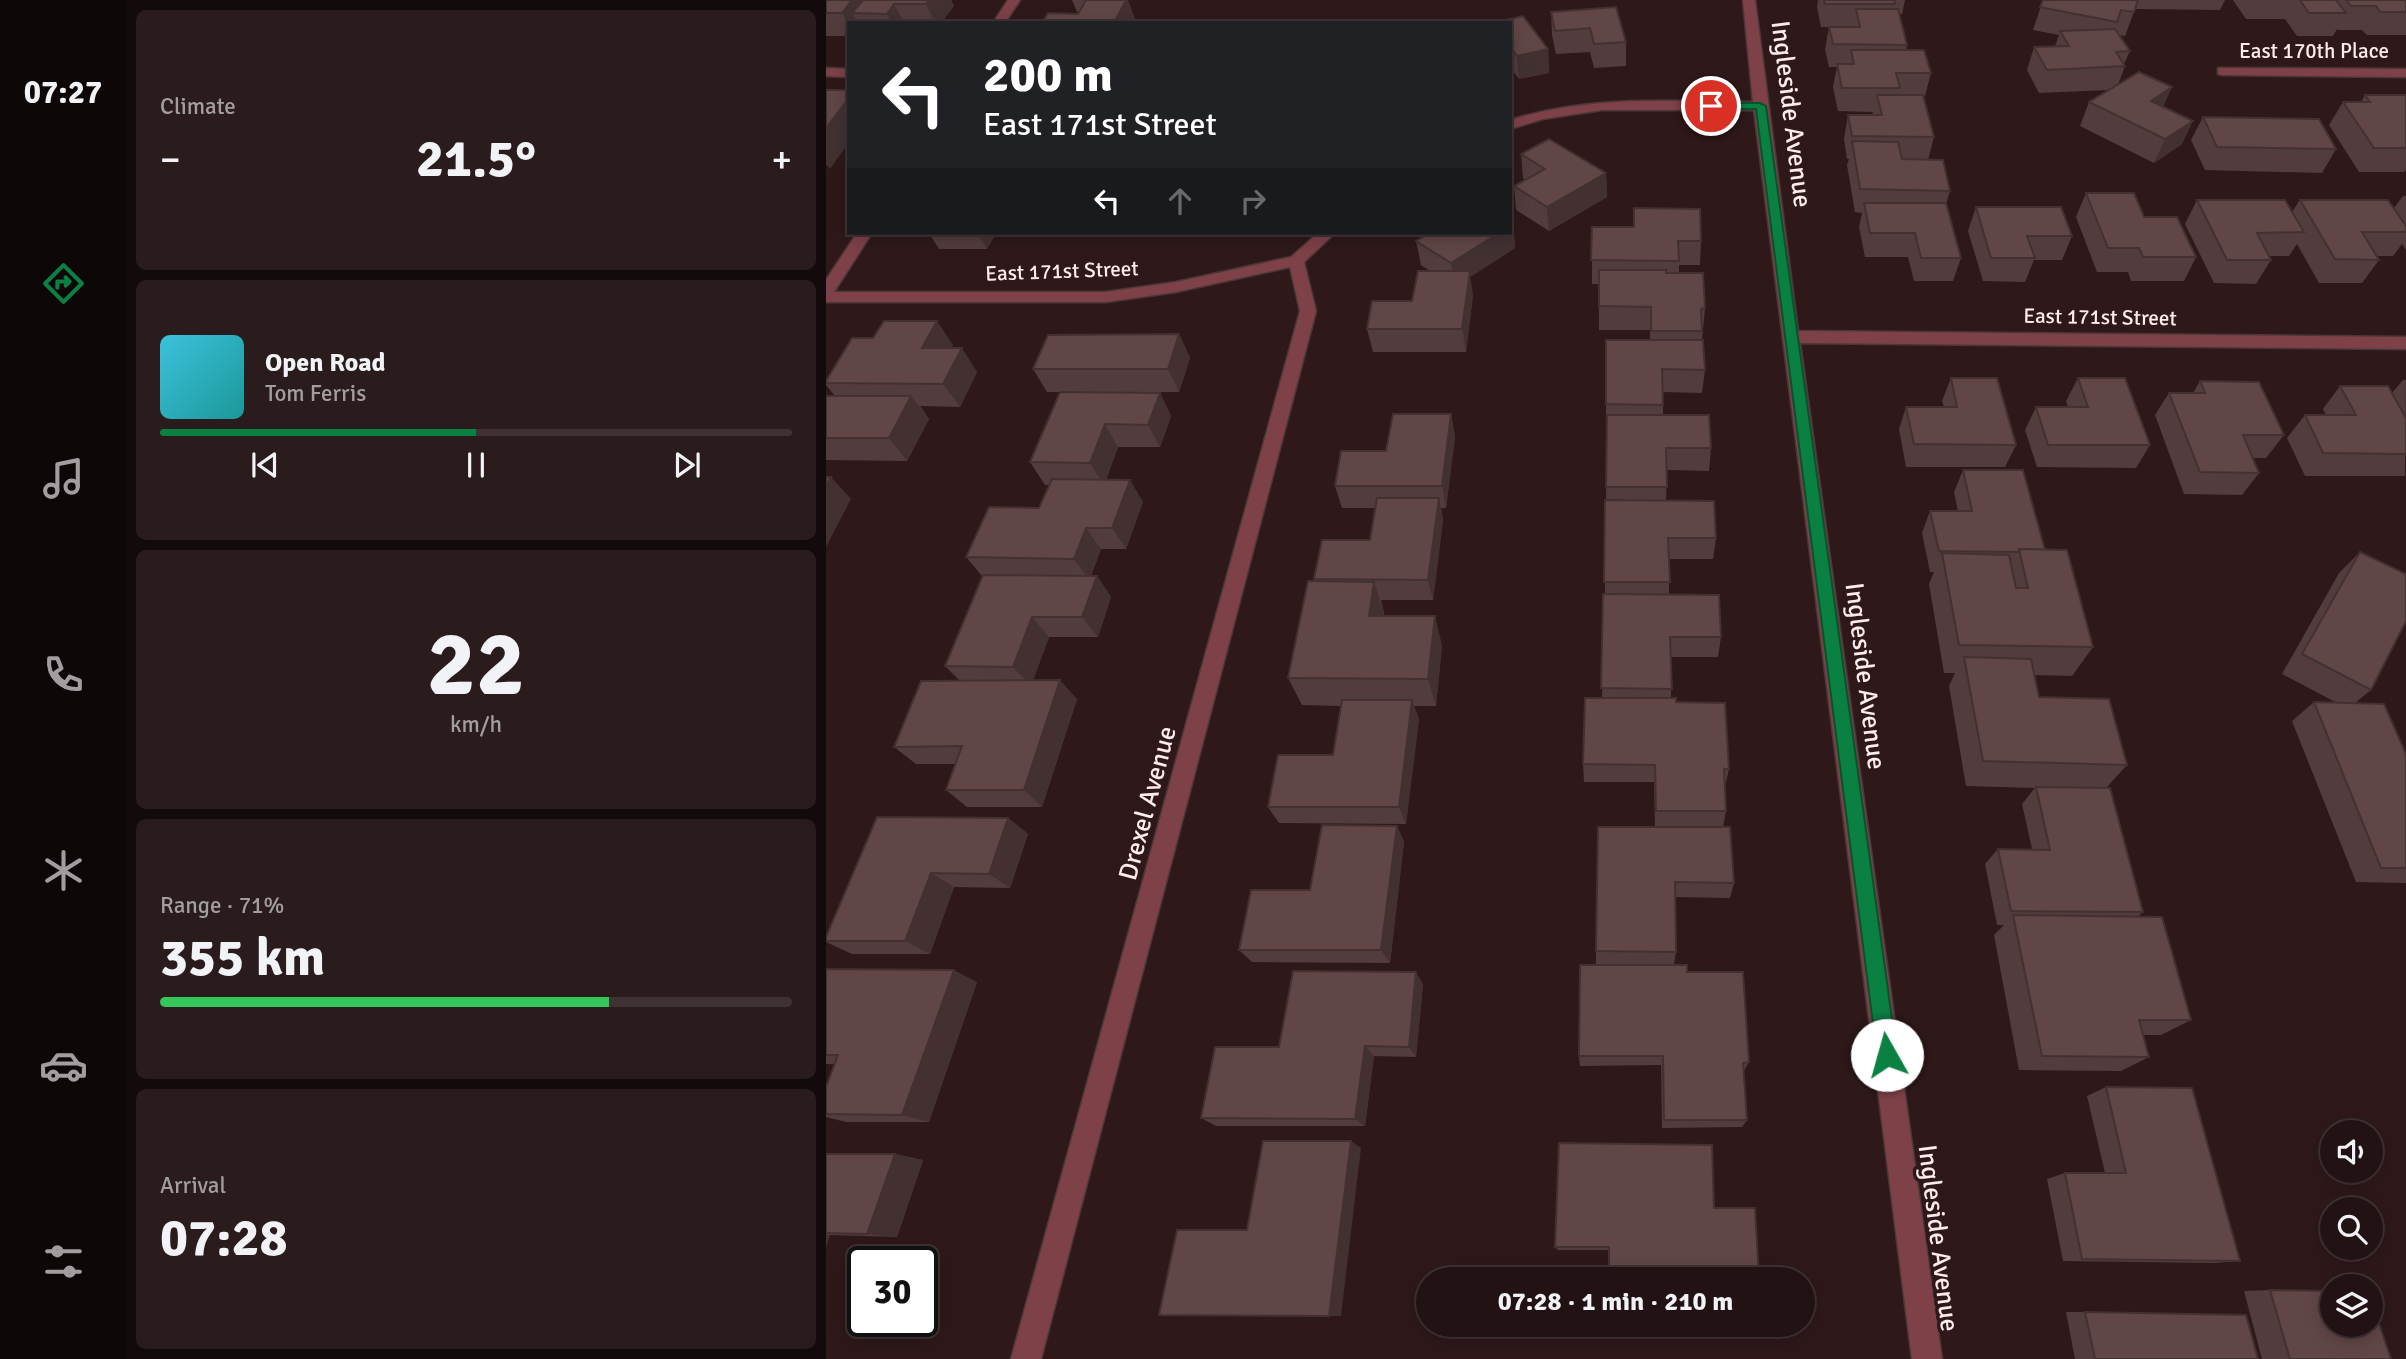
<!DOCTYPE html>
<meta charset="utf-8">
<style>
body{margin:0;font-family:Signika,sans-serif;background:#2a1b1d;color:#f1f3f6;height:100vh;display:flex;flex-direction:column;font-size:26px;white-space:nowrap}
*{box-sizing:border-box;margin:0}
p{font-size:23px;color:#a29ea0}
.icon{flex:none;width:38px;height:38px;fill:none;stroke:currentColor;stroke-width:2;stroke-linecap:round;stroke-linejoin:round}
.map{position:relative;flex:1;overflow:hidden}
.panel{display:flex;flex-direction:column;gap:10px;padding:10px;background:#130a0b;width:700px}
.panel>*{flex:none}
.hud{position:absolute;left:21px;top:21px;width:665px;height:214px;border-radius:0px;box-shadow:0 4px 18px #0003,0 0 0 2px #3f3234;background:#202124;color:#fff;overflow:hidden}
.controls{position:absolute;left:1494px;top:1120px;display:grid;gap:14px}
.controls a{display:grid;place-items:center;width:63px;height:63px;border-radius:50%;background:#221214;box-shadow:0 4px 18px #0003,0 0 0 2px #3f3234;font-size:35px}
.speed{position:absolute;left:21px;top:1246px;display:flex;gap:14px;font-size:35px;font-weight:700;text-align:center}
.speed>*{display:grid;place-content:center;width:91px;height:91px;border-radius:50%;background:#221214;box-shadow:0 4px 18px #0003,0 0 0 2px #3f3234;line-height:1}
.speed .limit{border:4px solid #111;border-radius:10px;background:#fff;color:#111}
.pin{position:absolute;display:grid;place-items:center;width:60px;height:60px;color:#fff;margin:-30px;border:4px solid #fff;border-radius:50%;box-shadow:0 2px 7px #0007}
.me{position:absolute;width:77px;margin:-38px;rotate:353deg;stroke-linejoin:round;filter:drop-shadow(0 0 5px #0008)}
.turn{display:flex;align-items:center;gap:24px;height:147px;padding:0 21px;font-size:32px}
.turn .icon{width:91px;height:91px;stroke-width:2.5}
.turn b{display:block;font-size:49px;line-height:60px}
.lanes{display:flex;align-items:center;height:66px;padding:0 21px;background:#0003;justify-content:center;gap:35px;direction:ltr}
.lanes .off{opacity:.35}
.big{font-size:52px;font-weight:800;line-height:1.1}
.panel .widget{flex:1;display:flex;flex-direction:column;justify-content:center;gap:10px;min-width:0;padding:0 24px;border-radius:10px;background:#2a1b1d}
.panel .dial{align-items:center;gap:0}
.dial b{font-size:91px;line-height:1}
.song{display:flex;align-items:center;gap:21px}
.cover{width:84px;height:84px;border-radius:10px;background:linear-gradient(135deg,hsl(190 70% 55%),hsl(180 70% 35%))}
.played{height:7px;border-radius:4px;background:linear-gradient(90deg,#0b8043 50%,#3f3234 50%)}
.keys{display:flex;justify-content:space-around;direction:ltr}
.heat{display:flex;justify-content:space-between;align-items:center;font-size:38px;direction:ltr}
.charge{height:10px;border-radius:5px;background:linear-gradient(90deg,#34c759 71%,#3f3234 0)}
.trip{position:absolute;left:590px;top:1267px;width:399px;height:70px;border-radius:35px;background:#221214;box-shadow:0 4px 18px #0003,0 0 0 2px #3f3234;font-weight:800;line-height:70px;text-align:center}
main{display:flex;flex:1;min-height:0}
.menu{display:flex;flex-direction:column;width:126px;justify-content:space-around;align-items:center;background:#0e0708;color:#a29ea0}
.menu .icon{width:49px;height:49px}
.menu .selected{color:#0b8043}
.menu b{font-size:32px;color:#f1f3f6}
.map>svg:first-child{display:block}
</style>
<main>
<nav class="menu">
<b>07:27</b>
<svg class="icon selected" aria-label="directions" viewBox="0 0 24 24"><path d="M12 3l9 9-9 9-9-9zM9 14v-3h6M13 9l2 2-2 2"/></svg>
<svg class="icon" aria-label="music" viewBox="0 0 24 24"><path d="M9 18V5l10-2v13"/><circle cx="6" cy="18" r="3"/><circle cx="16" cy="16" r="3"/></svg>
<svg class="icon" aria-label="phone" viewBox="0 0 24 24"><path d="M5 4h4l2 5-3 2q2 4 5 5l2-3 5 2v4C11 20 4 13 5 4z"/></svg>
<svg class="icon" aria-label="climate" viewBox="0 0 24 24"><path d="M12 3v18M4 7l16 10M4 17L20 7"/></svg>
<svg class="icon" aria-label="car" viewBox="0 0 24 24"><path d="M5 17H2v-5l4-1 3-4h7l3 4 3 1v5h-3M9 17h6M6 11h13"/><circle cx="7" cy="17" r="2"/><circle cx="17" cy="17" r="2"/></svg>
<svg class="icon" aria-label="filters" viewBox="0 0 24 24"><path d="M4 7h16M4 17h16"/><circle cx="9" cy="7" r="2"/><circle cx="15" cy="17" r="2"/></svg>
</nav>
<section class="panel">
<div class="widget"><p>Climate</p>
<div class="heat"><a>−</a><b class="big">21.5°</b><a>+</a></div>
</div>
<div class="widget">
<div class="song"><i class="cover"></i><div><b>Open Road</b><p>Tom Ferris</p></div></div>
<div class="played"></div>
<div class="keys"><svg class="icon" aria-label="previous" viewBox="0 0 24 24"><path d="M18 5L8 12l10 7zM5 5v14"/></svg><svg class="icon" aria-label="pause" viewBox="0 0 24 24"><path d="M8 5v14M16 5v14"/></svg><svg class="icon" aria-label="next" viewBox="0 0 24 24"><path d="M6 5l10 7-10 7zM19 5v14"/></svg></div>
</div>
<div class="widget dial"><b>22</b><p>km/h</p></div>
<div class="widget"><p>Range · 71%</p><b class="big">355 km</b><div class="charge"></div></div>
<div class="widget"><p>Arrival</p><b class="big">07:28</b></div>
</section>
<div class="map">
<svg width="1580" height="1359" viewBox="0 0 1580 1359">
<rect width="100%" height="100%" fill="#2e181a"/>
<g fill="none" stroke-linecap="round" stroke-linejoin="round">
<g stroke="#4b3638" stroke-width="3">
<g id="minor">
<polygon points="182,0 194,0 179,23 167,23"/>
<path d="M 917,0 L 929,0 L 972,331 L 1580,337 L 1580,349 L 974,343 L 1116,1359 L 1086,1359 L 928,110 L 776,110 L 717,119 L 684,129 L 684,120 C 764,95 844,101 927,102 Z"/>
<polygon points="0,68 23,69 23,77 0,76"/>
<polygon points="1392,68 1580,69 1580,77 1397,75 1392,74"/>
<polygon points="31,233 46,233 8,292 280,292 350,282 465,257 492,233 509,233 478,262 490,311 215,1359 185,1359 474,311 464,267 350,292 280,302 0,302 0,280"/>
</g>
</g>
<use href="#minor" fill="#7e4148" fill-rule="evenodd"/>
</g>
<g fill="#533c3d">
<polygon points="0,0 125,0 128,6 115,23 23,23 23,36 0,36"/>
<polygon points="246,0 300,0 310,21 252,14"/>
<polygon points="992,0 1079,0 1076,14 1073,14 1081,45 1080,50 1105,73 1099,96 1097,96 1108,137 1102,160 1124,191 1120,204 1135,258 1127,281 1088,281 1082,257 1039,257 1033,227 1036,213 1029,212 1021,165 1023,159 1021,159 1018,139 1022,115 1046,115 1047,112 1012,111 1007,87 1011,67 1003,67 999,50 1003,27 995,27 991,7"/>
<polygon points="1217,0 1399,0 1394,10 1309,9 1299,36 1293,35 1304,51 1298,64 1299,66 1292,85 1346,87 1337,106 1356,144 1328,163 1254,126 1263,102 1283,90 1213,93 1201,70 1208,47 1229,46 1233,35 1207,30"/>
<polygon points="1407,0 1580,0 1580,35 1541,35 1536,30 1512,30 1511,29 1507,36 1471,36 1459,19 1420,19"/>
<polygon points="725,12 800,42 800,66 768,68 764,52 730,54 726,35"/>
<polygon points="684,23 722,49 723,73 693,79 684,67"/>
<polygon points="1539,95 1580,95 1580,170 1578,172 1533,172 1503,125 1517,102 1535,102"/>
<polygon points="1377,117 1510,149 1496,173 1379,170 1365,140"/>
<polygon points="695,154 780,173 781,197 723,231 690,210 688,186 699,180 697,178"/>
<polygon points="1260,193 1318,217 1370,257 1358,281 1305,281 1302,272 1271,272 1250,217"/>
<polygon points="1577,196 1580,196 1580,250 1576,244 1567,256 1551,256 1553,260 1536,283 1493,283 1471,244 1463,256 1443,256 1445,260 1430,284 1388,283 1359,224 1371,200 1466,212 1474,200 1568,208"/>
<polygon points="1150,207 1246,236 1236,260 1208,260 1199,282 1157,281 1142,231"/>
<polygon points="687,224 689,248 644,277 647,295 640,352 547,352 541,329 586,301 604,271 595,265 590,241"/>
<polygon points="766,227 875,241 874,265 853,265 853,273 879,308 876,340 879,370 876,393 837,392 837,415 885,448 883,471 841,470 840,501 890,538 887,559 843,559 843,595 895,637 892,657 845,657 845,698 850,702 903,769 899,786 900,811 897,827 908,883 904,898 849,897 850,952 848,964 770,964 770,951 829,827 828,782 758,782 757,764 776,698 779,594 779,500 780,500 781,427 780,427 780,404 824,340 824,330 773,330 773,284 766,284"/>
<polygon points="103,233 170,233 161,249 113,249"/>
<polygon points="353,334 364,358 353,392 221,392 207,369"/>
<polygon points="127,345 125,348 151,372 134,407 94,406 103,419 81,461 0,460 0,396 9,396 0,385 0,381"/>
<polygon points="1125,378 1190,445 1179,467 1080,467 1073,429 1080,407 1118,407 1116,401"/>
<polygon points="1252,378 1324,445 1310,468 1211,467 1199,430 1210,407 1242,407 1240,401"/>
<polygon points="1577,380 1580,380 1579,476 1479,476 1461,438 1479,415 1500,415 1497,409 1514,386 1566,393"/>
<polygon points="1374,381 1458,435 1440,458 1427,458 1433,473 1416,495 1358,494 1329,415 1343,393 1367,393"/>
<polygon points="334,393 345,416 334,447 292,447 280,480 317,502 300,549 275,549 265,576 271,576 285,597 272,637 223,637 207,680 251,699 216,807 141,807 120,790 130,764 90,764 68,747 134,681 119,666 156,576 140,557 213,508 223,485 219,485 204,462"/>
<polygon points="625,414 629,437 620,508 615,508 617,520 607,600 555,600 558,612 558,616 616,645 610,706 588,706 593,719 580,824 453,823 442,807 507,755 515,706 476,705 462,678 489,581 488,579 544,540 550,508 516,508 509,486 560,451"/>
<polygon points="1137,470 1219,550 1267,647 1246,676 1209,675 1213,697 1301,765 1280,788 1317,912 1312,917 1365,1020 1335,1035 1317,1035 1323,1057 1295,1071 1193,1070 1168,935 1178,925 1171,925 1159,864 1172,849 1206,849 1196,804 1209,788 1140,786 1123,686 1129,673 1118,673 1103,584 1108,572 1104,572 1096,533 1104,511 1132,511 1128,492"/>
<polygon points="1534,552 1545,690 1529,703 1580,754 1580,883 1530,882 1466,721 1488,702 1511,703 1456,674 1513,573"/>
<polygon points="182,818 202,834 184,888 128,887 104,954 26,954 0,942 0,937"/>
<polygon points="571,826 578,842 564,963 426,962 413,950 484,890"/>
<polygon points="0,969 151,982 103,1122 20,1122 0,1117 0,1087 9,1064 0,1064"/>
<polygon points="861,972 923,1062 918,1071 921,1120 916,1127 836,1128 835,1065 754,1066 753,1056"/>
<polygon points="597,984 590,1057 548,1056 539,1126 390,1126 375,1118 453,1047"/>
<polygon points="1280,1087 1414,1261 1389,1263 1237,1261 1221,1179 1239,1173 1279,1173 1261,1096"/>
<polygon points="886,1145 783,1250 732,1250 729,1247"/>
<polygon points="0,1154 69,1154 97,1160 71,1237 4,1235 0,1247"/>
<polygon points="1444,1290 1565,1359 1436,1359 1418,1291"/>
<polygon points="1240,1312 1259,1312 1432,1359 1249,1359"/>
</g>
<g fill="#433132">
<polygon points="26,0 55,0 26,13 32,23 23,23 23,24 16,13"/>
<polygon points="103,0 125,0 128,6 115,23 109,23 100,4"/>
<polygon points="300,0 302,0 310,21 309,23 288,23"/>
<polygon points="68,4 78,23 66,23 61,14"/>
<polygon points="722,49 723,73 693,79 691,56"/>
<polygon points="1346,87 1335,111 1325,101"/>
<polygon points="23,98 23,142 4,169 0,164 0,128"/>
<polygon points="1367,121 1356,144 1328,163 1339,139"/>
<polygon points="780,173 781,197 723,231 721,207"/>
<polygon points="687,224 689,248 644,277 647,295 640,352 625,263 673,233 684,233 684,226"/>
<polygon points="151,233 170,233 161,249"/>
<polygon points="111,321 127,345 113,371 96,348"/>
<polygon points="353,334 364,358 353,392 342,369"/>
<polygon points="136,348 151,372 134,407 117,384"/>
<polygon points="334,393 345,416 334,447 322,425"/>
<polygon points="85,396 103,419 81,461 63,438"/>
<polygon points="625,414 629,437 620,508 616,486"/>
<polygon points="279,424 292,447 278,485 264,463"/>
<polygon points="5,477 25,499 0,547 0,486"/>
<polygon points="304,480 317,502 300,549 286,528"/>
<polygon points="613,498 617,520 607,600 602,580"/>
<polygon points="260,528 275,549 263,580 248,559"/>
<polygon points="271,576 285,597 272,637 256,617"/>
<polygon points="548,582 558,612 553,645 543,616"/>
<polygon points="609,616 616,645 610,706 602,679"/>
<polygon points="206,617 223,637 205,686 187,667"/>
<polygon points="234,680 251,699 216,807 198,790"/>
<polygon points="586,700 593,719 580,824 573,807"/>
<polygon points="182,818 202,834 184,888 163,874"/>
<polygon points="571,826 578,842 564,963 555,950"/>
<polygon points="105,873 128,887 104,954 79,941"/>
<polygon points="128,970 151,982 103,1122 76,1115"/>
<polygon points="590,972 597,984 590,1057 583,1047"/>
<polygon points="539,1046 548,1056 539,1126 529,1119"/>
<polygon points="525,1141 535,1148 515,1316 503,1316"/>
<polygon points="69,1154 97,1160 71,1237 41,1234"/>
<polygon points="0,1235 4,1235 0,1247"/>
</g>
<g fill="#604647" stroke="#433132" stroke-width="2">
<polygon points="0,0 26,0 16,13 0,13"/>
<polygon points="37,0 103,0 100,4 68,4 61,14 26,13"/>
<polygon points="260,0 300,0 288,23 216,23 222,13 252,14"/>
<polygon points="998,0 1068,0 1069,4 999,4"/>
<polygon points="1217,0 1312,0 1308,12 1295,10 1291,22 1214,7"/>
<polygon points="1474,0 1510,0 1520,13 1483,13"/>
<polygon points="1520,0 1580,0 1580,12 1554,12 1550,6 1525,6"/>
<polygon points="790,7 800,42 768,44 764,28 729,31 725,12"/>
<polygon points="1030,9 1072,9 1081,45 1007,44 1003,27 1034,27"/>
<polygon points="697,16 722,49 691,56 684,46 684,23 666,23"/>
<polygon points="1289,29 1304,51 1290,52 1299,66 1221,70 1208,47 1243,46 1234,31"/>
<polygon points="1025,50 1098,50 1105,73 1070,73 1074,88 1016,88 1011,64 1028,64"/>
<polygon points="1313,72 1346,87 1325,101 1367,121 1339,139 1263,102"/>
<polygon points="0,90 23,90 23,98 0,128"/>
<polygon points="1051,95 1097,95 1108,137 1026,136 1022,115 1056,115"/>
<polygon points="1539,95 1580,95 1580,148 1548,148 1517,102 1544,102"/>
<polygon points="1377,117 1493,119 1510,149 1391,147"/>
<polygon points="723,139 780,173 721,207 688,186 719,169 695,154"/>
<polygon points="1026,141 1072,142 1076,159 1117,160 1124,191 1034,189"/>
<polygon points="1260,193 1308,193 1318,217 1351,217 1370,257 1317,257 1313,248 1282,248"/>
<polygon points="1371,200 1459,200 1478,232 1431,233 1445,260 1401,260"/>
<polygon points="1474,200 1562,200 1580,226 1580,232 1536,232 1553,260 1509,259"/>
<polygon points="1038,203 1120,203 1135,258 1095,258 1089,233 1044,233"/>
<polygon points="1150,207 1235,207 1246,236 1201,236 1209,258 1165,258"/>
<polygon points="808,208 874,209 875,241 852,241 853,261 765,260 766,227 808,227"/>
<polygon points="604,233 673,233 625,263 590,241"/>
<polygon points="773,270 840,270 840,273 877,273 879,308 875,309 876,331 825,331 825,307 773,306"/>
<polygon points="592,271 644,271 636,329 541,329 546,301 586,301"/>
<polygon points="58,321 111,321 96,348 136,348 117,384 0,383 0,381 26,338 47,338"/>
<polygon points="353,334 342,369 207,369 222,335"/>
<polygon points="780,340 877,340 879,370 836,369 837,405 780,404"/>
<polygon points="1125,378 1171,378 1190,445 1088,444 1080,407 1131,407"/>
<polygon points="1252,378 1299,378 1324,445 1222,445 1210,407 1262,407"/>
<polygon points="1374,381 1433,382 1458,435 1417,435 1433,473 1374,472 1343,393 1379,393"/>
<polygon points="1514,386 1562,386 1580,418 1580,454 1497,453 1479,415 1530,415"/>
<polygon points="234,392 334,393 322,425 279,424 264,463 204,462"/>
<polygon points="0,396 85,396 63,438 0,438"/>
<polygon points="567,414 625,414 616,486 509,486 515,451 560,451"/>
<polygon points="781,415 883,415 885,448 840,448 841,487 780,487"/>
<polygon points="1137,470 1197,470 1219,550 1193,549 1192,552 1113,551 1104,511 1146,511"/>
<polygon points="0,477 5,477 0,486"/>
<polygon points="226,479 304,480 286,528 260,528 248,559 140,557 163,507 213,508"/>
<polygon points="551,498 613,498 602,580 488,579 496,540 544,540"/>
<polygon points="779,500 888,501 890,538 842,538 844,582 778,582"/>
<polygon points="1193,549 1241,550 1267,647 1133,645 1116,553 1183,555 1190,588 1202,588"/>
<polygon points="1534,552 1580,574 1580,621 1545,690 1476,654"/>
<polygon points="157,575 271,576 256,617 206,617 187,667 119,666"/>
<polygon points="482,581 548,582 543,616 609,616 602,679 462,678"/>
<polygon points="777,594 893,595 895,637 844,637 846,689 775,688"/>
<polygon points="1138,657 1205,659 1213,697 1283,699 1301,765 1157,761"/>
<polygon points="234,680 198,790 120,790 136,746 68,747 95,681"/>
<polygon points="759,698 850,698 850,702 899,703 903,769 898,769 900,811 830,811 829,765 757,764"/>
<polygon points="516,700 586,700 573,807 442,807 452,755 507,755"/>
<polygon points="1488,702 1558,704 1580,754 1580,868 1555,868"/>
<polygon points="1210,787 1284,788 1317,912 1185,911 1172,849 1224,850"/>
<polygon points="51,817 182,818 163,874 105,873 79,941 0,941 0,937"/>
<polygon points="496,825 571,826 555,950 413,950 425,890 484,890"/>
<polygon points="772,827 904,827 908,883 849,882 850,952 770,951"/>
<polygon points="1187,915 1336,917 1365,1020 1313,1020 1323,1057 1216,1056"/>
<polygon points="754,965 861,965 861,972 917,972 923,1062 917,1063 921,1120 838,1120 837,1056 753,1056"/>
<polygon points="0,969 128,970 76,1115 0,1114 0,1087 12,1055 0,1055"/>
<polygon points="467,971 590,972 583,1047 539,1046 529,1119 375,1118 389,1047 453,1047"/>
<polygon points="1280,1087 1366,1088 1414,1261 1256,1259 1239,1173 1300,1173"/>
<polygon points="437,1141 525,1141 503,1316 333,1315 351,1230 421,1230"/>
<polygon points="733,1143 886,1145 888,1208 929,1208 933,1279 783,1279 783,1247 729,1247"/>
<polygon points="0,1154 69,1154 41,1234 0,1233"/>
<polygon points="1444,1290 1507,1291 1507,1325 1545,1325 1545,1300 1565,1359 1464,1359"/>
<polygon points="1259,1312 1420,1315 1432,1359 1269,1359"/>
</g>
<polygon fill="#0b8043" stroke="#07532c" stroke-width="2" points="934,103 940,106 1071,1055 1068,1062 1061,1065 1054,1062 1051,1055 930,109 885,109 880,106 885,103"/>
<g text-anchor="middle" stroke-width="7" stroke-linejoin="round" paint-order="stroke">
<g font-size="21" fill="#fdeced" stroke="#2e181a">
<text x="1488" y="58">East 170th Place</text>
<text transform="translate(236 271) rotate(-2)" y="7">East 171st Street</text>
<text transform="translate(1274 317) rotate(1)" y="7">East 171st Street</text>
</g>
<g font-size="26" fill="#fdeced" stroke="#2e181a">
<text transform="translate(966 114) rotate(83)" y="9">Ingleside Avenue</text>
<text transform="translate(1040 676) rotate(83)" y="9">Ingleside Avenue</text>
<text transform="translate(321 803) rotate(-75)" y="9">Drexel Avenue</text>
<text transform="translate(1113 1238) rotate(83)" y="9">Ingleside Avenue</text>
</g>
</g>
</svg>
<div class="controls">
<a><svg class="icon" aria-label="sound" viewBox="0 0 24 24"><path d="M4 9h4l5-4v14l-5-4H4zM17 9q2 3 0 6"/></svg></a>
<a><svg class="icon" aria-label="search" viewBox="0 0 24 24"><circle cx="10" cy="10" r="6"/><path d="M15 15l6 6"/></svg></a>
<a><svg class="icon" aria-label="layers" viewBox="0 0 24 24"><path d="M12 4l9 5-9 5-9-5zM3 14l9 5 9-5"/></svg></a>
</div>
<div class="speed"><div class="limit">30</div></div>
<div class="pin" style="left:885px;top:106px;background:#d93025"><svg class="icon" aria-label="arrive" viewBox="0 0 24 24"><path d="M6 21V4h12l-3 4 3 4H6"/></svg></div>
<svg class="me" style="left:1061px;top:1055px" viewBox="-20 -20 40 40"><circle r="19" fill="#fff"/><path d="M0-13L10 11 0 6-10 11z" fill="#0b8043"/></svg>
<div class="trip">07:28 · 1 min · 210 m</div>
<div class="hud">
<div class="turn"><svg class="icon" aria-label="left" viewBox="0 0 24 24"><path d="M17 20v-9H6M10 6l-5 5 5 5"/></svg><div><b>200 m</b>East 171st Street</div></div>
<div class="lanes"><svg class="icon" aria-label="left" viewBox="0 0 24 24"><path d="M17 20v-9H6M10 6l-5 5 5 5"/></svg><svg class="icon off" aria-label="ahead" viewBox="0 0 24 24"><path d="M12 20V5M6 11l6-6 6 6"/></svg><svg class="icon off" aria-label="right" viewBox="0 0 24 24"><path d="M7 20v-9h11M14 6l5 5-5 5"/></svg></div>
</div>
</div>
</main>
